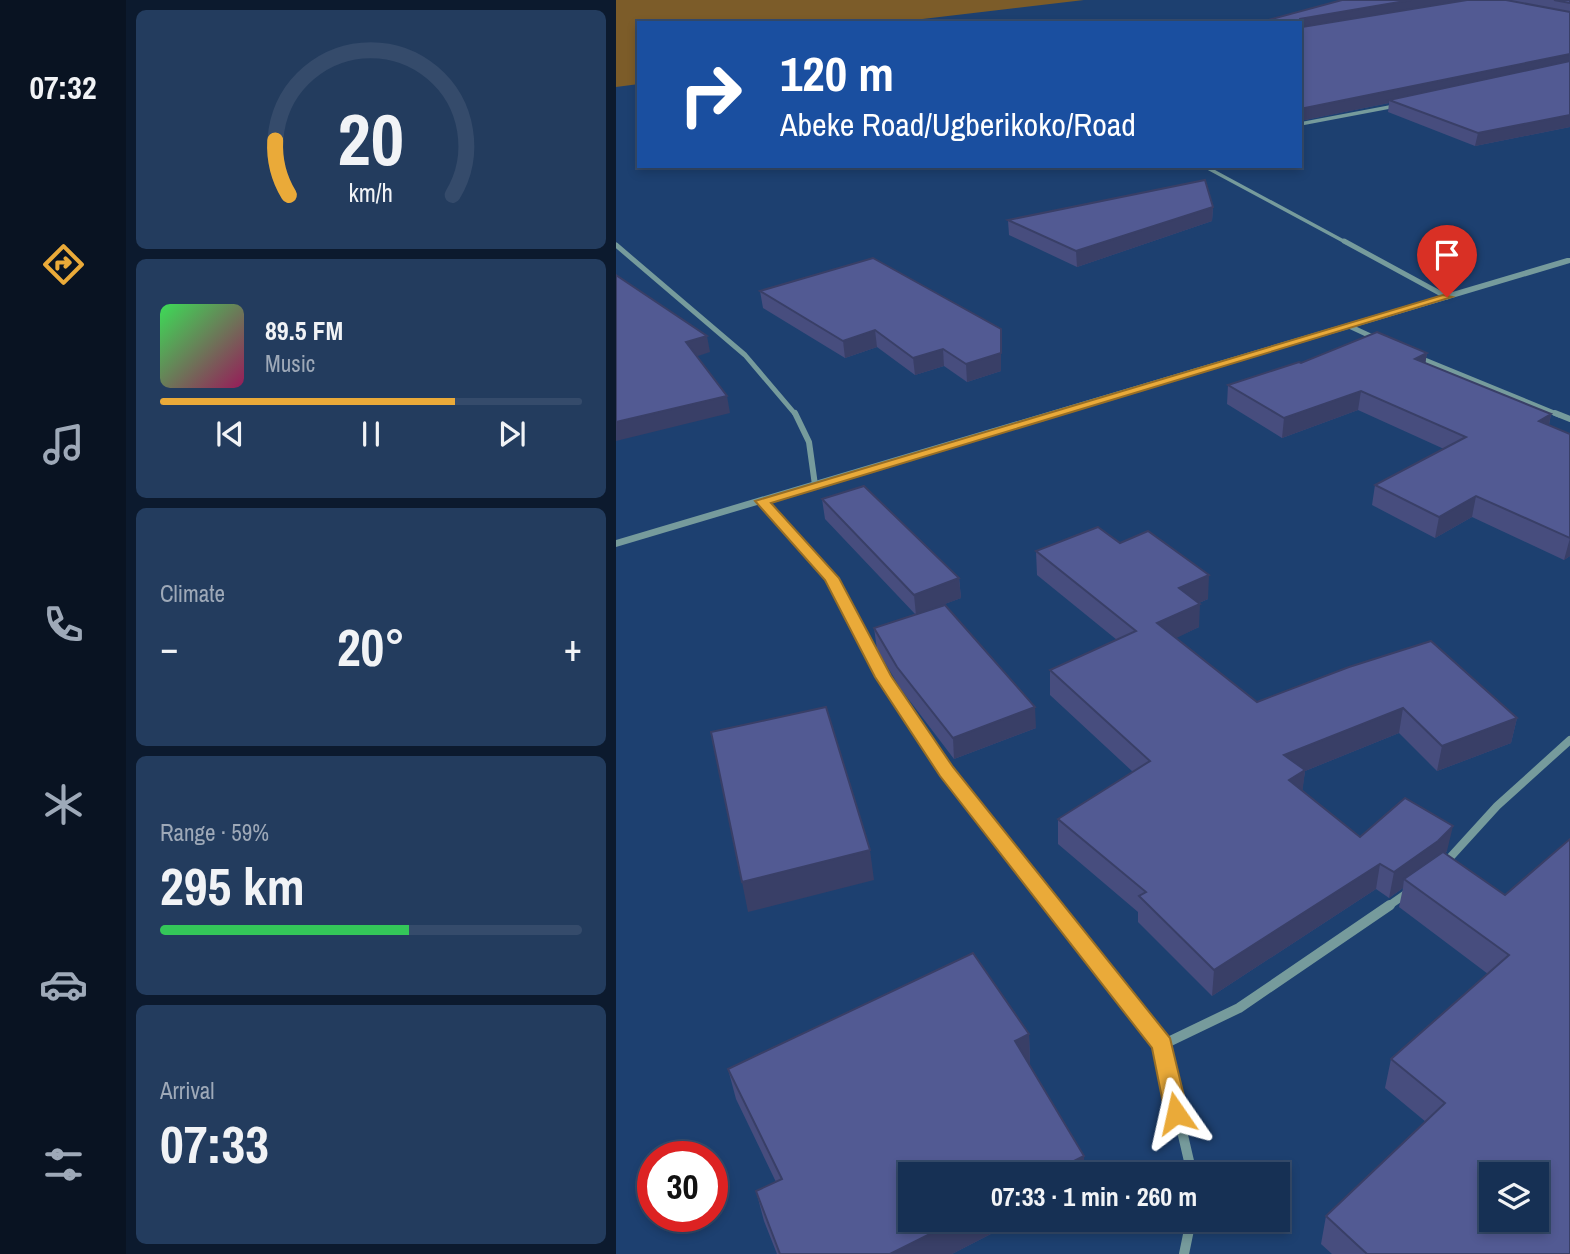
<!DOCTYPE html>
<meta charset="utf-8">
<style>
body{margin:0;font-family:"Archivo Narrow",sans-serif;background:#233c5e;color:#f1f3f6;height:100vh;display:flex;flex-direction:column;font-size:26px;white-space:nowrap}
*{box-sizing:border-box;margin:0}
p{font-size:23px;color:#9ea9b8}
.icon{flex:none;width:38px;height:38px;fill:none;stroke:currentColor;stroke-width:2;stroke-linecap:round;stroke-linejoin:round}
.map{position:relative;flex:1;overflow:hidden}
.panel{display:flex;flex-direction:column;gap:10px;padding:10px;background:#0c1a2e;width:490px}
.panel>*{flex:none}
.top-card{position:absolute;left:21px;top:21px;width:665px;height:147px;border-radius:0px;box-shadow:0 4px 10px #0003,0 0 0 2px #354b6b;background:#1a4fa0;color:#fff;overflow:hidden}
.tools{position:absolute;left:863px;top:1162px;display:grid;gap:14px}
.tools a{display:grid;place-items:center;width:70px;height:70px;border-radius:0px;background:#163054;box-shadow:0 4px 10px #0003,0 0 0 2px #354b6b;font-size:35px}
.speed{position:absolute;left:21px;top:1141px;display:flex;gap:14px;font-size:35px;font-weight:700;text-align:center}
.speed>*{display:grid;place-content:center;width:91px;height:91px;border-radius:50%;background:#163054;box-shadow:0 4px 10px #0003,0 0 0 2px #354b6b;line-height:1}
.speed .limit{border:10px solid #d22;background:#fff;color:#111}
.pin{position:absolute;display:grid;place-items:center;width:60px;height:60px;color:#fff;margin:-72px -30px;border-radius:50% 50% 50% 0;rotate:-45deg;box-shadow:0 0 7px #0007}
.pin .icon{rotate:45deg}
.me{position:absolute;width:77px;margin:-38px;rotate:349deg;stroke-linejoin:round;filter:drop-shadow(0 0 5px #0008)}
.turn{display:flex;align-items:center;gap:24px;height:147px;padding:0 28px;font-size:32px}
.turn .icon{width:91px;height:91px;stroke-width:2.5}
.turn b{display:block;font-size:49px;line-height:60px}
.big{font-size:52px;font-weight:800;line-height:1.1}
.panel .widget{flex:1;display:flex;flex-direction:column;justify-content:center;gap:10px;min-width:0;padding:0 24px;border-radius:10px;background:#233c5e}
.panel .dial{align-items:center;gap:0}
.dial svg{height:182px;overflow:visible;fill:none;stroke:#354b6b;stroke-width:7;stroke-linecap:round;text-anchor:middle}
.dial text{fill:#f1f3f6;stroke:none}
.song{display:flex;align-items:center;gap:21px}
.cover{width:84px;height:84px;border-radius:10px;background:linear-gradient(135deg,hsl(130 70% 55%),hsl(330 70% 35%))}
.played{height:7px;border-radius:4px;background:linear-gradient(90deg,#eaaa39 70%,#354b6b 70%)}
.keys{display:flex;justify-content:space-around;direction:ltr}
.heat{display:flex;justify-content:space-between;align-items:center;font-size:38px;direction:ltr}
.charge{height:10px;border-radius:5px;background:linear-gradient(90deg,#34c759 59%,#354b6b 0)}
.trip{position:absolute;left:282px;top:1162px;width:392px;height:70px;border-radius:0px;background:#163054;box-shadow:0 4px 10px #0003,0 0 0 2px #354b6b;font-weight:800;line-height:70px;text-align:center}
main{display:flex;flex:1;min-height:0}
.menu{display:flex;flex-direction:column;width:126px;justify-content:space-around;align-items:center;background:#091322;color:#9ea9b8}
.menu .icon{width:49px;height:49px}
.menu .current{color:#eaaa39}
.menu b{font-size:32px;color:#f1f3f6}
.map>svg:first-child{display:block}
</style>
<main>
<nav class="menu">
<b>07:32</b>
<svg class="icon current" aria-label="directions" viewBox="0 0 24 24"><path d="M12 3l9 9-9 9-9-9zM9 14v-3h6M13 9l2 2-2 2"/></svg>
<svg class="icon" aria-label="music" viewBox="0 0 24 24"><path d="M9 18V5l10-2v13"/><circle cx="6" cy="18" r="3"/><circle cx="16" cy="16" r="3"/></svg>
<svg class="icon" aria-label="phone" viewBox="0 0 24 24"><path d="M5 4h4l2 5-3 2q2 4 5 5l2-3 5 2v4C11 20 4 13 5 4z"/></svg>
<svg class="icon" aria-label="climate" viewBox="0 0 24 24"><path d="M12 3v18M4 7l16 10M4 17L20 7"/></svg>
<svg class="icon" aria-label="car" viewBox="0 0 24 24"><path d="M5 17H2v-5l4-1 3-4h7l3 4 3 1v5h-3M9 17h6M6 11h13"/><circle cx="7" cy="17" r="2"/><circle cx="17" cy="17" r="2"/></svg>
<svg class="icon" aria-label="filters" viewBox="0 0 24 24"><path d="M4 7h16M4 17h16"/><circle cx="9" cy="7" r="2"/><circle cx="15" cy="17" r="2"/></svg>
</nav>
<section class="panel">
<div class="widget dial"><svg viewBox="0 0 100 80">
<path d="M14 69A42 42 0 1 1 86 69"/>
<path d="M14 69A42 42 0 0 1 8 45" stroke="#eaaa39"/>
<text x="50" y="56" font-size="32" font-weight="700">20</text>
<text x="50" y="72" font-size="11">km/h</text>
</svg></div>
<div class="widget">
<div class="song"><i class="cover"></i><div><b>89.5 FM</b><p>Music</p></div></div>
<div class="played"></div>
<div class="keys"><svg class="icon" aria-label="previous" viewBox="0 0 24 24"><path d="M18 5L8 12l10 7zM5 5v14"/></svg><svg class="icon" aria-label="pause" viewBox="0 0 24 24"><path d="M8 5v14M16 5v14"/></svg><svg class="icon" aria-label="next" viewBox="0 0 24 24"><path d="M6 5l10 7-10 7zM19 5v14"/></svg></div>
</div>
<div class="widget"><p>Climate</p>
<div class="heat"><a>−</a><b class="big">20°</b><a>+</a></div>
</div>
<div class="widget"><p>Range · 59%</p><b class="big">295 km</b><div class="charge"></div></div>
<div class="widget"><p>Arrival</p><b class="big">07:33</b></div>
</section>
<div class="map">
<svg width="954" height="1254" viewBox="0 0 954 1254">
<rect width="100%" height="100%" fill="#1d4070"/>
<polygon fill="#7c5c29" points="0,0 468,0 298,20 298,23 23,23 23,84 0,87"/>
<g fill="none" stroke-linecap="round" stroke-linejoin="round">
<g stroke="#769b9c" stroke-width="3.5">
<polyline points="684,124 779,106"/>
<polyline points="588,166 731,243"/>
</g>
<g stroke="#769b9c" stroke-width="5">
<polyline points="728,241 831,297"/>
<polyline points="0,245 129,355 180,415"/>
<polyline points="733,326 761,339"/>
<polyline points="804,358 943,415"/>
</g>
<g stroke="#769b9c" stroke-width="6">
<polyline points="179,413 193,442 199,485"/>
<polyline points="939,413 954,419"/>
<polyline points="146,501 216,578 244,632"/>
</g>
<g stroke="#769b9c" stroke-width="8">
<path d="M 243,630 C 295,731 368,818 437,907"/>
<polyline points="830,862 881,806 954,740"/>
<polyline points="771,907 791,893"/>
</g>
<g stroke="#769b9c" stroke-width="10">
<polyline points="436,905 546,1045 623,1008 774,905"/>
<polyline points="546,1045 576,1174"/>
<polyline points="568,1254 575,1220"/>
</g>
<polygon fill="#769b9c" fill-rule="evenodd" points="951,258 954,258 954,263 0,547 0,540"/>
</g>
<g fill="#474d7e">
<polygon points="726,0 954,0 954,127 859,146 772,112 773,103 684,121 684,23"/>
<polygon points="597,207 596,221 461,267 393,235 392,220"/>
<polygon points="144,291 385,329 385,371 351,382 328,366 299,375 261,347 229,358 147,308"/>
<polygon points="811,353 809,363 935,414 933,425 954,434 954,556 948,560 856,517 819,538 756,505 759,485 828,449 742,410 666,438 611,404 612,385 685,363"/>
<polygon points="206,499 343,578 345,598 312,610 420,728 338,759 284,688 261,649 258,628 299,614 209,519"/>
<polygon points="420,551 592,599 583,603 583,627 559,638 641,702 733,667 901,718 895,743 821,771 783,733 689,771 686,791 744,837 831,851 829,853 889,895 954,1254 716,1254 705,1244 710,1216 810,1122 769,1088 775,1059 872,974 783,907 787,888 773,898 760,889 596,996 522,922 522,912 442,844 442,819 517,772 434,695 434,670 501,640 421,575"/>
<polygon points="413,1034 414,1064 413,1065 402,1220 336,1254 161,1254 148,1221 140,1191 160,1182 120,1099 112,1069"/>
</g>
<g fill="#393f67">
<polygon points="795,0 852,0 684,30 684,23 682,23 684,19"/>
<polygon points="954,54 954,65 773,100 773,103 684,121 684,109"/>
<polygon points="954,115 954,127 859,146 862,133"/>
<polygon points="597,207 596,221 461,267 460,251"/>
<polygon points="385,329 385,371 351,382 350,364"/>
<polygon points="259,330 261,347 229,358 227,341"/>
<polygon points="91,336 94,352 73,359 70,342"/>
<polygon points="327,349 328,366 299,375 297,358"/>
<polygon points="811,353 808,372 799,359"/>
<polygon points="745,391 742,410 666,438 668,418"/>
<polygon points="111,396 114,413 0,441 0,422"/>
<polygon points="935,414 931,434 923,421"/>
<polygon points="860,496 856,517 819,538 823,517"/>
<polygon points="954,538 954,556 948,560"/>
<polygon points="593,575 592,599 562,612 563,588"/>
<polygon points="343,578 345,598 300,615 298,595"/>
<polygon points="584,604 583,627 540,648 541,623"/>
<polygon points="419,707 420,728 338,759 337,738"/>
<polygon points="787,708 783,733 689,771 686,795 665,781 668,755"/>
<polygon points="901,718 895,743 821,771 826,746"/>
<polygon points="837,826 831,851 817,867 788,879 787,888 773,898 778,872"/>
<polygon points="254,850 258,880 132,912 126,882"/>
<polygon points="764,864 760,889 596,996 598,970"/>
<polygon points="413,1034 414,1064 400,1072 399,1041"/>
<polygon points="468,1156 468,1174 432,1174"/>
<polygon points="342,1220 402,1220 336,1254 274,1254"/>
</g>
<g fill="#525a93" stroke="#393f67" stroke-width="2" fill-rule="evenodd">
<polygon points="726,0 795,0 684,19 682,23 641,23"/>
<polygon points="851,0 890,0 954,12 954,54 684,109 684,27 686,27"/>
<polygon points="938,0 954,0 954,3"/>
<polygon points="954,61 954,115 862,133 773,100"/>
<polygon points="589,180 597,207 460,251 392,220"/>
<polygon points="257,258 385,329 385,353 350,364 327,349 297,358 259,330 227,341 144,291"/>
<polygon points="0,275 91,336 70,342 111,396 0,422"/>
<polygon points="761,332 811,353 799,359 935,414 923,421 954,434 954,538 860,496 823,517 759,485 850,437 745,391 668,418 612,385 683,362 685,363"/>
<polygon points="248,486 343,578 298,595 206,499"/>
<polygon points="482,527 504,543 532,531 593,575 563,588 584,604 541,623 641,702 733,667 815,641 901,718 826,746 787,708 668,755 689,770 673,780 744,837 789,798 837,826 822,841 778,872 764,864 598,970 523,896 530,892 442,819 534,761 434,670 520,631 420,551"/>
<polygon points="329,605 419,707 337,738 281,667 258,628"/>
<polygon points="210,707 254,850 126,882 95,732"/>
<path d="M 954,839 L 954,1254 L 751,1254 L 710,1216 L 829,1103 L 775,1059 L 893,955 L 788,879 L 827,852 L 889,895 ZM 875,1174 L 920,1174 L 920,1220 L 875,1220 Z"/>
<polygon points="357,953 413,1034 399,1041 468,1156 432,1174 294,1174 294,1220 342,1220 274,1254 164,1254 140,1191 166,1179 112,1069"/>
</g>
<polygon fill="#eaaa39" stroke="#986e25" stroke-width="2" points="827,295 836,297 155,503 223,578 275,676 337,767 554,1038 572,1113 569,1120 560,1123 552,1120 549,1113 536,1048 324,776 259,677 209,580 139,501"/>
</svg>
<div class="tools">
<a><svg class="icon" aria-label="layers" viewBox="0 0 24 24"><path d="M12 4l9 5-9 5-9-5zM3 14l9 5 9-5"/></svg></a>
</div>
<div class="speed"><div class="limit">30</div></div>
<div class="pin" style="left:831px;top:297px;background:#d93025"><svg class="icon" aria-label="arrive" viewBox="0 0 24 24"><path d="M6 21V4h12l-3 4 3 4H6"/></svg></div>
<svg class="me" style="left:560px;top:1113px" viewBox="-20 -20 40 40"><path d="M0-17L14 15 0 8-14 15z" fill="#eaaa39" stroke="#fff" stroke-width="4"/></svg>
<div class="trip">07:33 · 1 min · 260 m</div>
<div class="top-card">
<div class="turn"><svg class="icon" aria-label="right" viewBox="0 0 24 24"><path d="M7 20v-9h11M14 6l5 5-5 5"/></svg><div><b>120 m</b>Abeke Road/Ugberikoko/Road</div></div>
</div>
</div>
</main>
